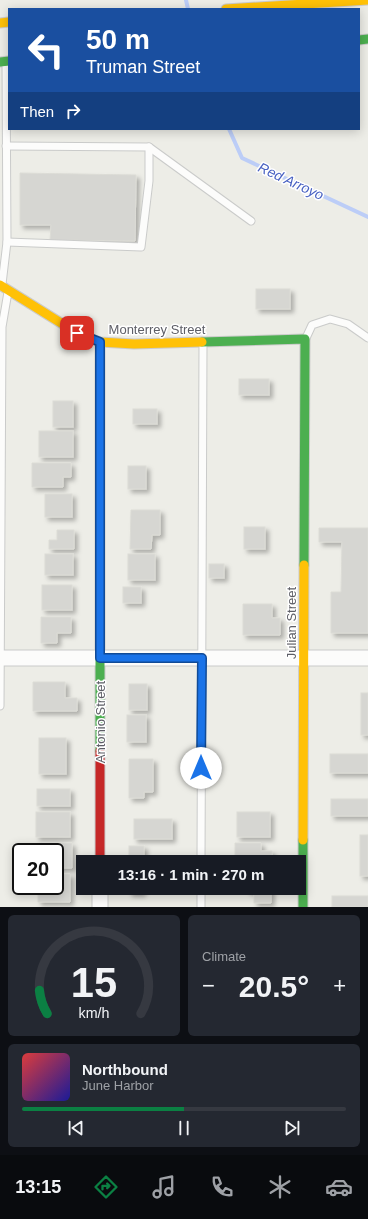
<!DOCTYPE html>
<meta charset="utf-8">
<style>
body{margin:0;font-family:Helvetica,sans-serif;background:#242831;color:#f1f3f6;height:100vh;display:flex;flex-direction:column;font-size:15px;white-space:nowrap}
*{box-sizing:border-box;margin:0}
p{font-size:13px;color:#9ea1a6}
.icon{flex:none;width:22px;height:22px;fill:none;stroke:currentColor;stroke-width:2;stroke-linecap:round;stroke-linejoin:round}
.map{position:relative;height:907px;overflow:hidden}
.drawer{display:flex;flex-direction:column;gap:8px;padding:8px;background:#0d0f14;flex:1}
.drawer>*{flex:none}
.guide{position:absolute;left:8px;top:8px;width:352px;height:122px;border-radius:0px;box-shadow:0 2px 10px #0003;background:#1a4fa0;color:#fff;overflow:hidden}
.speed{position:absolute;left:12px;top:843px;display:flex;gap:8px;font-size:20px;font-weight:700;text-align:center}
.speed>*{display:grid;place-content:center;width:52px;height:52px;border-radius:50%;background:#171b24;box-shadow:0 2px 10px #0003;line-height:1}
.speed .limit{border:2px solid #111;border-radius:6px;background:#fff;color:#111}
.pin{position:absolute;display:grid;place-items:center;width:34px;height:34px;color:#fff;margin:-17px;border-radius:8px;box-shadow:0 2px 6px #0006}
.me{position:absolute;width:44px;margin:-22px;rotate:0deg;stroke-linejoin:round;filter:drop-shadow(0 0 3px #0008)}
.turn{display:flex;align-items:center;gap:14px;height:84px;padding:0 12px;font-size:18px}
.turn .icon{width:52px;height:52px;stroke-width:2.5}
.turn b{display:block;font-size:28px;line-height:34px}
.then{display:flex;align-items:center;height:38px;padding:0 12px;background:#0003;gap:8px;font-size:15px}
.big{font-size:30px;font-weight:800;line-height:1.1}
.drawer .tile{flex:1;display:flex;flex-direction:column;justify-content:center;gap:6px;min-width:0;padding:0 14px;border-radius:6px;background:#242831}
.drawer .dial{align-items:center;gap:0}
.dial svg{height:104px;overflow:visible;fill:none;stroke:#363941;stroke-width:7;stroke-linecap:round;text-anchor:middle}
.dial text{fill:#f1f3f6;stroke:none}
.song{display:flex;align-items:center;gap:12px}
.cover{width:48px;height:48px;border-radius:6px;background:linear-gradient(135deg,hsl(0 70% 55%),hsl(240 70% 35%))}
.played{height:4px;border-radius:2px;background:linear-gradient(90deg,#0b8043 50%,#363941 50%)}
.keys{display:flex;justify-content:space-around;direction:ltr}
.heat{display:flex;justify-content:space-between;align-items:center;font-size:22px;direction:ltr}
.drawer .tiles{flex:1;display:grid;gap:8px;grid-template-columns:1fr 1fr}
.tile:last-child{grid-column:span 2}
.trip{position:absolute;left:76px;top:855px;width:230px;height:40px;border-radius:0px;background:#171b24;box-shadow:0 2px 10px #0003;font-weight:800;line-height:40px;text-align:center}
.tab-bar{display:flex;height:64px;justify-content:space-around;align-items:center;background:#090b0e;color:#9ea1a6}
.tab-bar .icon{width:28px;height:28px}
.tab-bar .on{color:#0b8043}
.tab-bar b{font-size:18px;color:#f1f3f6}
.map>svg:first-child{display:block}
</style>
<div class="map">
<svg width="368" height="907" viewBox="0 0 368 907">
<defs>
<filter id="shadow"><feDropShadow dx="3.5" dy="3.5" stdDeviation="2" flood-color="#0004"/></filter>
</defs>
<rect width="100%" height="100%" fill="#edede7"/>
<g fill="none" stroke-linecap="round" stroke-linejoin="round">
<g stroke="#bccdf7" stroke-width="4">
<polyline points="186,0 188,9"/>
<polyline points="229,129 242,158 368,217"/>
</g>
</g>
<g fill="#d6d6d2" stroke="#dcdcd6" filter="url(#shadow)">
<polygon points="20,173 136,175 135,241 50,240 51,225 20,225"/>
<rect x="256" y="289" width="34" height="20"/>
<rect x="239" y="379" width="30" height="16"/>
<rect x="53" y="401" width="20" height="26"/>
<rect x="133" y="409" width="24" height="15"/>
<rect x="39" y="431" width="34" height="26"/>
<polygon points="32,463 71,463 71,477 63,477 63,487 32,487"/>
<rect x="128" y="466" width="18" height="23"/>
<rect x="45" y="494" width="27" height="23"/>
<polygon points="131,510 160,510 160,535 152,535 151,549 130,549"/>
<rect x="244" y="527" width="21" height="22"/>
<polygon points="319,528 368,528 368,633 331,633 331,592 341,592 342,542 319,542"/>
<polygon points="57,530 74,530 74,549 49,549 49,540 57,540"/>
<rect x="45" y="554" width="28" height="21"/>
<rect x="128" y="554" width="27" height="26"/>
<rect x="209" y="564" width="15" height="14"/>
<rect x="42" y="585" width="30" height="25"/>
<rect x="123" y="587" width="18" height="16"/>
<polygon points="243,604 272,604 272,618 280,618 280,635 243,635"/>
<polygon points="41,617 71,617 71,633 57,633 57,643 41,643"/>
<polygon points="33,682 65,682 65,698 77,698 77,711 33,711"/>
<rect x="129" y="684" width="18" height="26"/>
<rect x="361" y="693" width="7" height="42"/>
<rect x="127" y="715" width="19" height="27"/>
<rect x="39" y="738" width="27" height="36"/>
<rect x="330" y="754" width="38" height="19"/>
<polygon points="129,759 153,759 153,792 144,792 144,798 129,798"/>
<rect x="37" y="789" width="33" height="17"/>
<rect x="331" y="799" width="37" height="17"/>
<rect x="36" y="812" width="34" height="25"/>
<rect x="237" y="812" width="33" height="25"/>
<rect x="134" y="819" width="38" height="20"/>
<rect x="360" y="835" width="8" height="41"/>
<polygon points="42,843 72,843 72,868 55,868 55,852 42,852"/>
<polygon points="235,843 261,843 261,851 272,851 272,862 235,862"/>
<rect x="129" y="846" width="15" height="16"/>
<polygon points="55,874 70,874 70,902 38,902 38,886 55,886"/>
<rect x="129" y="888" width="13" height="5"/>
<polygon points="247,888 271,888 271,903 254,903 254,891 247,891"/>
<rect x="332" y="896" width="36" height="11"/>
</g>
<g fill="none" stroke-linecap="round" stroke-linejoin="round">
<g stroke="#cacbca" stroke-width="9">
<g id="lane">
<polyline points="6,146 149,147 149,181 141,247 7,242"/>
<polyline points="149,147 251,221"/>
<polyline points="2,284 7,242 6,64"/>
<polyline points="306,338 312,325 330,319 348,324 368,338"/>
<polyline points="0,706 2,327 8,292"/>
<polyline points="201,862 203,344"/>
<polyline points="201,907 201,888"/>
</g>
</g>
<g stroke="#cacbca" stroke-width="17">
<g id="street">
<polyline points="0,658 368,658"/>
<polyline points="100,907 100,888"/>
</g>
</g>
<g stroke="#cbcbca" stroke-width="11">
<g id="fast">
<polyline points="359,40 368,39"/>
<polyline points="0,62 9,61"/>
<polyline points="100,342 100,751"/>
<polyline points="202,342 305,339 304,565"/>
<polyline points="303,907 303,840"/>
</g>
</g>
<g stroke="#cbcbca" stroke-width="11">
<g id="slow">
<polyline points="226,9 368,0"/>
<polyline points="0,23 9,22"/>
<polyline points="0,285 77,333 100,342 134,344 202,342"/>
<polyline points="303,840 304,565"/>
</g>
</g>
<g stroke="#cbcbca" stroke-width="11">
<polyline id="jam" points="100,751 100,862"/>
</g>
<use href="#lane" stroke="#fcfcfb" stroke-width="7"/>
<use href="#street" stroke="#fcfcfb" stroke-width="15"/>
<use href="#fast" stroke="#4caf50" stroke-width="9"/>
<use href="#slow" stroke="#ffc107" stroke-width="9"/>
<use href="#jam" stroke="#c62828" stroke-width="9"/>
</g>
<g fill="none" stroke-linecap="round" stroke-linejoin="round">
<g stroke="#114b97" stroke-width="10">
<polyline id="route" points="77,333 100,342 100,658 202,658 201,768"/>
</g>
<use href="#route" stroke="#1a73e8" stroke-width="7"/>
</g>
<g text-anchor="middle" stroke-width="3" stroke-linejoin="round" paint-order="stroke">
<g font-size="13" fill="#5d5e66" stroke="#fff">
<text x="157" y="334">Monterrey Street</text>
<text transform="translate(291 623) rotate(-90)" y="5">Julian Street</text>
<text transform="translate(100 722) rotate(-90)" y="5">Antonio Street</text>
</g>
<g font-size="14" font-style="italic" fill="#4861c2" stroke="#fff">
<text transform="translate(291 181) rotate(25)" y="5">Red Arroyo</text>
</g>
</g>
</svg>
<div class="speed"><div class="limit">20</div></div>
<div class="pin" style="left:77px;top:333px;background:#d93025"><svg class="icon" aria-label="arrive" viewBox="0 0 24 24"><path d="M6 21V4h12l-3 4 3 4H6"/></svg></div>
<svg class="me" style="left:201px;top:768px" viewBox="-20 -20 40 40"><circle r="19" fill="#fff"/><path d="M0-13L10 11 0 6-10 11z" fill="#1a73e8"/></svg>
<div class="trip">13:16 · 1 min · 270 m</div>
<div class="guide">
<div class="turn"><svg class="icon" aria-label="left" viewBox="0 0 24 24"><path d="M17 20v-9H6M10 6l-5 5 5 5"/></svg><div><b>50 m</b>Truman Street</div></div>
<div class="then">Then<svg class="icon" aria-label="right" viewBox="0 0 24 24"><path d="M7 20v-9h11M14 6l5 5-5 5"/></svg></div>
</div>
</div>
<section class="drawer">
<div class="tiles">
<div class="tile dial"><svg viewBox="0 0 100 80">
<path d="M14 69A42 42 0 1 1 86 69"/>
<path d="M14 69A42 42 0 0 1 8 51" stroke="#0b8043"/>
<text x="50" y="56" font-size="32" font-weight="700">15</text>
<text x="50" y="72" font-size="11">km/h</text>
</svg></div>
<div class="tile"><p>Climate</p>
<div class="heat"><a>−</a><b class="big">20.5°</b><a>+</a></div>
</div>
<div class="tile">
<div class="song"><i class="cover"></i><div><b>Northbound</b><p>June Harbor</p></div></div>
<div class="played"></div>
<div class="keys"><svg class="icon" aria-label="previous" viewBox="0 0 24 24"><path d="M18 5L8 12l10 7zM5 5v14"/></svg><svg class="icon" aria-label="pause" viewBox="0 0 24 24"><path d="M8 5v14M16 5v14"/></svg><svg class="icon" aria-label="next" viewBox="0 0 24 24"><path d="M6 5l10 7-10 7zM19 5v14"/></svg></div>
</div>
</div>
</section>
<nav class="tab-bar">
<b>13:15</b>
<svg class="icon on" aria-label="directions" viewBox="0 0 24 24"><path d="M12 3l9 9-9 9-9-9zM9 14v-3h6M13 9l2 2-2 2"/></svg>
<svg class="icon" aria-label="music" viewBox="0 0 24 24"><path d="M9 18V5l10-2v13"/><circle cx="6" cy="18" r="3"/><circle cx="16" cy="16" r="3"/></svg>
<svg class="icon" aria-label="phone" viewBox="0 0 24 24"><path d="M5 4h4l2 5-3 2q2 4 5 5l2-3 5 2v4C11 20 4 13 5 4z"/></svg>
<svg class="icon" aria-label="climate" viewBox="0 0 24 24"><path d="M12 3v18M4 7l16 10M4 17L20 7"/></svg>
<svg class="icon" aria-label="car" viewBox="0 0 24 24"><path d="M5 17H2v-5l4-1 3-4h7l3 4 3 1v5h-3M9 17h6M6 11h13"/><circle cx="7" cy="17" r="2"/><circle cx="17" cy="17" r="2"/></svg>
</nav>
